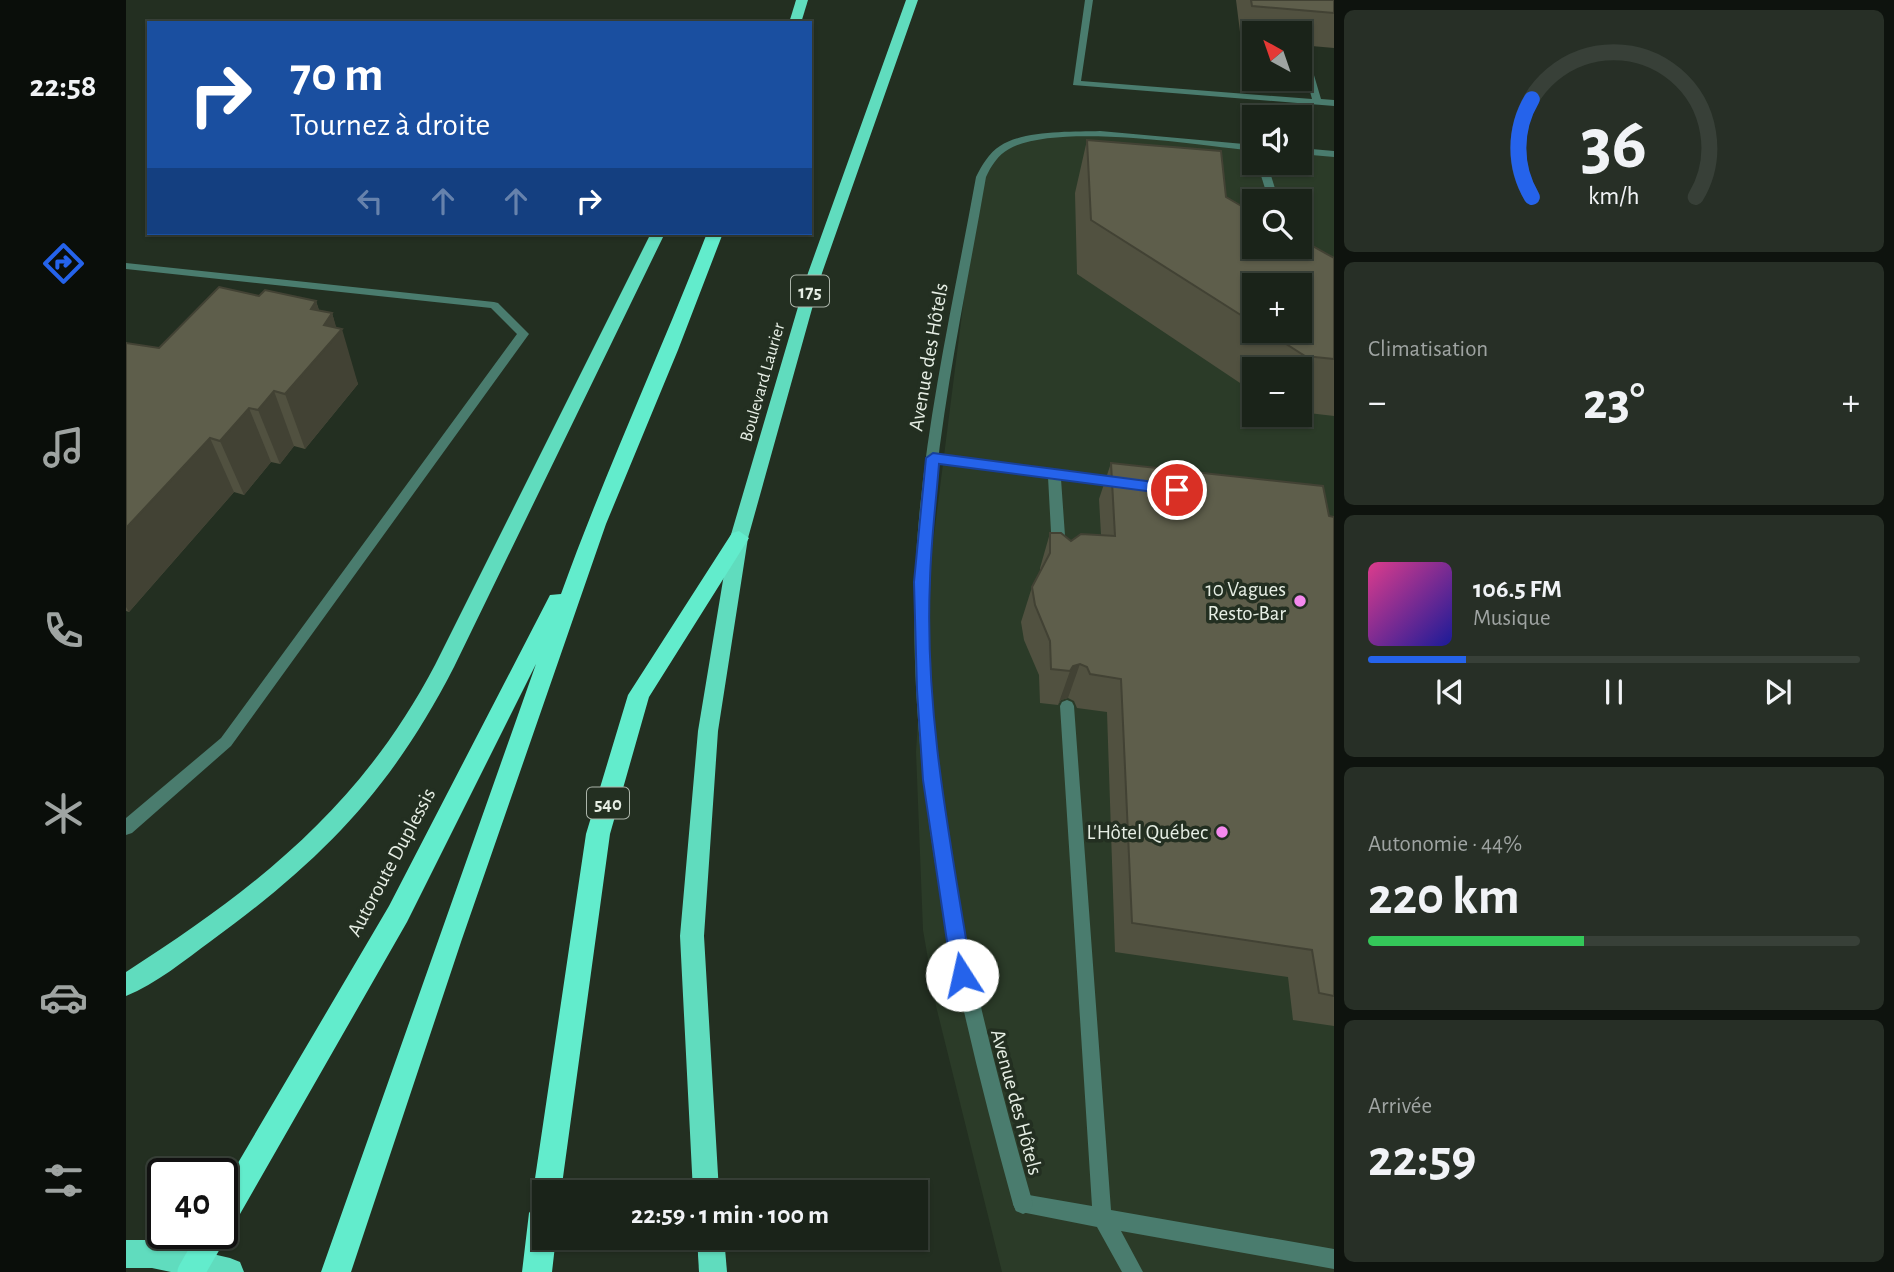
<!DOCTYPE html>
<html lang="fr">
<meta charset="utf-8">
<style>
body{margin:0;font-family:"Alegreya Sans",sans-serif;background:#272f26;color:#f1f3f6;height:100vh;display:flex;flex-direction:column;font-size:26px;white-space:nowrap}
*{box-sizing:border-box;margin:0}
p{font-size:23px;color:#9fa4a2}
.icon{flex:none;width:38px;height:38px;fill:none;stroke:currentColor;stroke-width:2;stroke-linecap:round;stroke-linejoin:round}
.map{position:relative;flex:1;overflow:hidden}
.panel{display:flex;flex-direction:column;gap:10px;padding:10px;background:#0e130e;width:560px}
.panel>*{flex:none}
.banner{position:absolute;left:21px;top:21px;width:665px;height:214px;border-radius:0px;box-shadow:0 2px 5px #0004,0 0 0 2px #384038;background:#1a4fa0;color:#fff;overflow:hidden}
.needle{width:46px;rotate:320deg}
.fabs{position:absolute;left:1116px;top:21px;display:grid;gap:14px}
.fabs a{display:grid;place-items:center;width:70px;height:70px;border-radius:0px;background:#1a2319;box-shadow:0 2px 5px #0004,0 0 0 2px #384038;font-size:35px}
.speed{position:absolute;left:21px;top:1158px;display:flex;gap:14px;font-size:35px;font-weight:700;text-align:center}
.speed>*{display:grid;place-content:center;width:91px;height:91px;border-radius:50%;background:#1a2319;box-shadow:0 2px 5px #0004,0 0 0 2px #384038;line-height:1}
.speed .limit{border:4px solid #111;border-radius:10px;background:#fff;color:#111}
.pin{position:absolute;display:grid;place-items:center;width:60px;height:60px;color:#fff;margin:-30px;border:4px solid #fff;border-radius:50%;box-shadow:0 2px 7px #0007}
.me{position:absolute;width:77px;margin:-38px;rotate:350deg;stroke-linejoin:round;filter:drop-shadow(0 0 5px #0008)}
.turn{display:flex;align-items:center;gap:24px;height:147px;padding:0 28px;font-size:32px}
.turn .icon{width:91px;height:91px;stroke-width:2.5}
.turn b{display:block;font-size:49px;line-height:60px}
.lanes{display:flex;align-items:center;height:66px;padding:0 28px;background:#0003;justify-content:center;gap:35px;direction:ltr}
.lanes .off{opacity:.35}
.big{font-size:52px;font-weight:700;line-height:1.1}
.panel .tile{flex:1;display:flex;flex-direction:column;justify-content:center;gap:10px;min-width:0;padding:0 24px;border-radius:10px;background:#272f26}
.panel .dial{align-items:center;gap:0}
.dial svg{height:182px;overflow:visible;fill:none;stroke:#384038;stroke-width:7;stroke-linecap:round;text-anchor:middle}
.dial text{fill:#f1f3f6;stroke:none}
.song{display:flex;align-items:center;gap:21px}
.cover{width:84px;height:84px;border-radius:10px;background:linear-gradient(135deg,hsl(330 70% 55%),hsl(240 70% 35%))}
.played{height:7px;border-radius:4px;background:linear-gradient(90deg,#2563eb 20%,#384038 20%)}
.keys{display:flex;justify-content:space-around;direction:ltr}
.heat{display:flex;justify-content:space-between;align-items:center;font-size:38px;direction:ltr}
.charge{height:10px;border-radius:5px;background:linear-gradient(90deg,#34c759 44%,#384038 0)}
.trip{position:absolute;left:406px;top:1180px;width:396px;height:70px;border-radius:0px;background:#1a2319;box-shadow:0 2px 5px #0004,0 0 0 2px #384038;font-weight:700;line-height:70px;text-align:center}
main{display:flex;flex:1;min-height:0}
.tab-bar{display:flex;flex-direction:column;width:126px;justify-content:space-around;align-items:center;background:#0a0e0a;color:#9fa4a2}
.tab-bar .icon{width:49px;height:49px}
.tab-bar .current{color:#2563eb}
.tab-bar b{font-size:32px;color:#f1f3f6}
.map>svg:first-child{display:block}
</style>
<main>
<nav class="tab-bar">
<b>22:58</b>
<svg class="icon current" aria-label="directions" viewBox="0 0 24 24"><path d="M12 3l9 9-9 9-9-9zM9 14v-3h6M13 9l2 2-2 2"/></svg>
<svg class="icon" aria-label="music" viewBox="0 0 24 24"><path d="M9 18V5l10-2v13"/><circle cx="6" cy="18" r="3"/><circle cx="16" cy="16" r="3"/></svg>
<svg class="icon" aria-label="phone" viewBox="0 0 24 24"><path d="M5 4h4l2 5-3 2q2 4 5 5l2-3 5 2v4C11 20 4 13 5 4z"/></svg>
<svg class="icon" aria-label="climate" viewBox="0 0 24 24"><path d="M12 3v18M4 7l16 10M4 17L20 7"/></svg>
<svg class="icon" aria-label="car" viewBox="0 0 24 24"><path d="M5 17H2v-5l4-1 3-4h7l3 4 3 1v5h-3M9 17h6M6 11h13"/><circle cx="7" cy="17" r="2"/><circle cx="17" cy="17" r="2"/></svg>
<svg class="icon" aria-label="filters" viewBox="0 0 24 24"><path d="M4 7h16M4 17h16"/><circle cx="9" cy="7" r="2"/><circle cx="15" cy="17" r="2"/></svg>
</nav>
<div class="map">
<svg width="1208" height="1272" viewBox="0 0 1208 1272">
<rect width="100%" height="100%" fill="#232f21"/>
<path fill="#2b3b28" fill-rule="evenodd" d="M 920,136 L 984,136 L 1129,148 L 1129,163 L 1174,163 L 1174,151 L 1208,154 L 1208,1272 L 876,1272 L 810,1006 L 797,930 L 790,752 L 799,606 L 839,290 L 861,164 L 886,143 ZM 1129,201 L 1174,201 L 1174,247 L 1129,247 ZM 1129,285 L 1174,285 L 1174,331 L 1129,331 ZM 1129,369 L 1174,369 L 1174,415 L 1129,415 Z"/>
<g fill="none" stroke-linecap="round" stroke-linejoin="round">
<g fill="#4a7c6e" fill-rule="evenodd">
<polygon points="959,0 967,0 955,81 1186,99 1177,65 1181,62 1185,65 1195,99 1208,100 1208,106 947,85"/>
<polygon points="1131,163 1141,163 1153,201 1143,201"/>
<polygon points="0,263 368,302 372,303 403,334 105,746 6,833 0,835 0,818 95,738 391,334 365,308 0,269"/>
<polygon points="807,454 998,479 1004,483 998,487 935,479 940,550 933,555 926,550 922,477 803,461 801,458"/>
<polygon points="941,700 946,702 948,706 985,1210 1208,1249 1208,1269 995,1231 1017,1272 996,1272 971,1227 890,1211 887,1204 890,1197 897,1194 966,1206 934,706 936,702"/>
</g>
<g fill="#4a7c6e" fill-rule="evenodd">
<path d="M 974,131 L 1129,145 L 1129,151 C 1073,145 930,122 883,149 C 872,155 865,166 860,177 C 837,310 806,445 803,580 C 798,794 849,1000 907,1204 L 904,1211 L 897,1214 L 890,1211 L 887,1204 C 831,1000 782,793 789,579 C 794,444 826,310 850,177 C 856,165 863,153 874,146 C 898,130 945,132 974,131 Z"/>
<polygon points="1174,148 1208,151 1208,157 1174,154"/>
</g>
<g fill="#60dcbe" fill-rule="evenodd">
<polygon points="670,0 682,0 675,23 663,23"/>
<polygon points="780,0 792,0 696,273 622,538 592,731 578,936 593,1192 567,1192 554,936 572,731 604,538 682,273"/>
<path d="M 525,233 L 539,233 L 328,667 C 265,790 196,860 85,941 C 59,960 30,984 0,996 L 0,972 C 132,887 235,806 309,665 Z"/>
<polygon points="571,1237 598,1237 601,1272 573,1272"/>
<polygon points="0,1240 26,1240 104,1258 114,1262 118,1272 45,1272 26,1268 0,1268"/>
</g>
<g fill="#62eccc" fill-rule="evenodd">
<path d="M 581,233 L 597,233 L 552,350 L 480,524 L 336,939 L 225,1272 L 195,1272 L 410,664 L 281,922 L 106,1228 L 96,1232 L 96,1190 L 263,906 L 424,595 L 435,594 C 479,472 534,354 581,233 Z"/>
<polygon points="613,531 623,538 523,697 484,834 435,1192 418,1192 418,1237 430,1237 426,1272 396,1272 403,1213 411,1202 407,1192 460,834 502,695 606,533"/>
</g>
<polyline stroke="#62eccc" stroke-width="27" points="65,1272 87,1234"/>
</g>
<g fill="#515140" fill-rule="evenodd">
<polygon points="1110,0 1208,0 1208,48 1174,45 1174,33 1129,33 1129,41 1115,40"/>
<path d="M 961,140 L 1100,197 L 1208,258 L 1208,416 L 1174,412 L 1174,369 L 1129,369 L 1129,393 L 951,274 L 949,193 ZM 1129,285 L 1174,331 L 1129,331 Z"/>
<polygon points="133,296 190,301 193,310 206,313 210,328 232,384 179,449 168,446 154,464 145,462 118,495 108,492 3,612 0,611 0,343 33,348"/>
<polygon points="985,463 1208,517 1208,1026 1167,1020 1162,977 989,952 981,712 951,708 948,701 942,698 935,700 932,705 914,703 913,675 898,640 895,622 906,587 914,572 914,568 924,533 945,541 975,535 973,499"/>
</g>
<g fill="#424234">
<polygon points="190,301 203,344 198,325 206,313 212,333 216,329 232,384 179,449 159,394 185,309"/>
<polygon points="148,391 168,446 154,464 132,410"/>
<polygon points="123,408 145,462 118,495 94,441"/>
<polygon points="84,438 108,492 3,612 0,607 0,528"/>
<polygon points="954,664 942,698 935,700 932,705 944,671 947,666"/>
</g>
<g fill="#5e5e4b" stroke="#424234" stroke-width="2">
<polygon points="1125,0 1208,0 1208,13 1126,6"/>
<polygon points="961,140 1095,151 1100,197 1129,214 1129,247 1174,247 1174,239 1208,258 1208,359 1179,356 1140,331 1174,331 1174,285 1129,285 1129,324 965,220"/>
<polygon points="93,287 133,296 139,290 190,301 185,309 206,313 198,325 216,329 159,394 148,391 132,410 123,408 94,441 84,438 0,528 0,343 33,348"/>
<polygon points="985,463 1197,486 1203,516 1208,517 1208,996 1193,993 1186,950 1006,923 995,679 964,674 961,667 954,664 947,666 944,671 925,669 924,641 909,605 906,587 924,553 924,533 935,533 945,541 955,534 989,536"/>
</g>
<path fill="#2563eb" stroke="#184099" stroke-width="2" d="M 807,453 L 1051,485 L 1058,490 L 1051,495 L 813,464 C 810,502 805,541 804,580 C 798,713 825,845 846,975 L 843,982 L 836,985 L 829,982 L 826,975 L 797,780 L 791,690 L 788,582 L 800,458 Z"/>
<g fill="#f589ee" stroke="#232f21" stroke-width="2.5">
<circle cx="1174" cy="601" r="7"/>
<circle cx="1096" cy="832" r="7"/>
</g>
<g text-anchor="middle" stroke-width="7" stroke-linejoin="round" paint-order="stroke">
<g font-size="18" fill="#e6eee4" stroke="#232f21">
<text transform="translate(636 382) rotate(-74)" y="6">Boulevard Laurier</text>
</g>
<g fill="#232f21" stroke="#acb5aa" stroke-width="2">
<rect x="665" y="275.5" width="38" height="31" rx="5"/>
<rect x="461" y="787.5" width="42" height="31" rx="5"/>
</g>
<g font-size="19" font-weight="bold" fill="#e6eee4">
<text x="684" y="298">175</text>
<text x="482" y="810">540</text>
</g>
<g font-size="21" fill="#e6eee4" stroke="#232f21">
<text transform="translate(802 357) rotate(-80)" y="7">Avenue des Hôtels</text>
<text transform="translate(265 862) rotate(-62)" y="7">Autoroute Duplessis</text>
<text transform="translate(891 1102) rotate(75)" y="7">Avenue des Hôtels</text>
</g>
<g font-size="21" fill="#e6eee4" stroke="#232f21" text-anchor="end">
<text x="1160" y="596">10 Vagues<tspan x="1160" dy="24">Resto-Bar</tspan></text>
<text x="1082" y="839">L'Hôtel Québec</text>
</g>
</g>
</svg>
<div class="fabs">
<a><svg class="needle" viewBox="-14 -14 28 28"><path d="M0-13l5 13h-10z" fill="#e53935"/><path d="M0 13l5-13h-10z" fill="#9fa4a2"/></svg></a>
<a><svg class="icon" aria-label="sound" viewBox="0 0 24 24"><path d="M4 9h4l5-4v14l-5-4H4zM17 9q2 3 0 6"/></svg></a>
<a><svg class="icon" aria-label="search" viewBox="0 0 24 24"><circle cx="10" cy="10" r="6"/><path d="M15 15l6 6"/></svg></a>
<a>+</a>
<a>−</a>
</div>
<div class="speed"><div class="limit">40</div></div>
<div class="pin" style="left:1051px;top:490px;background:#d93025"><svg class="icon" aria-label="arrive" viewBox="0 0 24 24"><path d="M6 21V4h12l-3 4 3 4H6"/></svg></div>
<svg class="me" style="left:836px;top:975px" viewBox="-20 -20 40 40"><circle r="19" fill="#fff"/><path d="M0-13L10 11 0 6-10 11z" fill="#2563eb"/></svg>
<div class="trip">22:59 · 1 min · 100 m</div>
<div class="banner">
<div class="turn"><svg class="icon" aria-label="right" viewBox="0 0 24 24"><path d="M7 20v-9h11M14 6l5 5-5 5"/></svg><div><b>70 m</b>Tournez à droite</div></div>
<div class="lanes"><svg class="icon off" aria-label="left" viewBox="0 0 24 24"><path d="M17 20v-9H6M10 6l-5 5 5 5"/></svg><svg class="icon off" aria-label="ahead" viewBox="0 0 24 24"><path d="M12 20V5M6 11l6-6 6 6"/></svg><svg class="icon off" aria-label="ahead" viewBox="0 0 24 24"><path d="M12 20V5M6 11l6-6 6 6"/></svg><svg class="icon" aria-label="right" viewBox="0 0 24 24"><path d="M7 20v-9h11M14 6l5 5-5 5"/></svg></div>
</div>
</div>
<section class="panel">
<div class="tile dial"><svg viewBox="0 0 100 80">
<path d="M14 69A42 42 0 1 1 86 69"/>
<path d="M14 69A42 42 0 0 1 14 26" stroke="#2563eb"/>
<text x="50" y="56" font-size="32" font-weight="700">36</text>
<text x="50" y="72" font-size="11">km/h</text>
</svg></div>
<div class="tile"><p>Climatisation</p>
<div class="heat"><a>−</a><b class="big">23°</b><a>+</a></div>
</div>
<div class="tile">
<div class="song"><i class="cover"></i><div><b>106.5 FM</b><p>Musique</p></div></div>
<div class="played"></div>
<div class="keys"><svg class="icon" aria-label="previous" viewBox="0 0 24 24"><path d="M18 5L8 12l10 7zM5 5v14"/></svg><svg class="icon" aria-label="pause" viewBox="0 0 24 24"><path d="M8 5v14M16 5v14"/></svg><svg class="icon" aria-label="next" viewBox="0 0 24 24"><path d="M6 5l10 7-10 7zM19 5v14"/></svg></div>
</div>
<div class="tile"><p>Autonomie · 44%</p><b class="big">220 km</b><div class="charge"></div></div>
<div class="tile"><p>Arrivée</p><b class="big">22:59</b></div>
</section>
</main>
